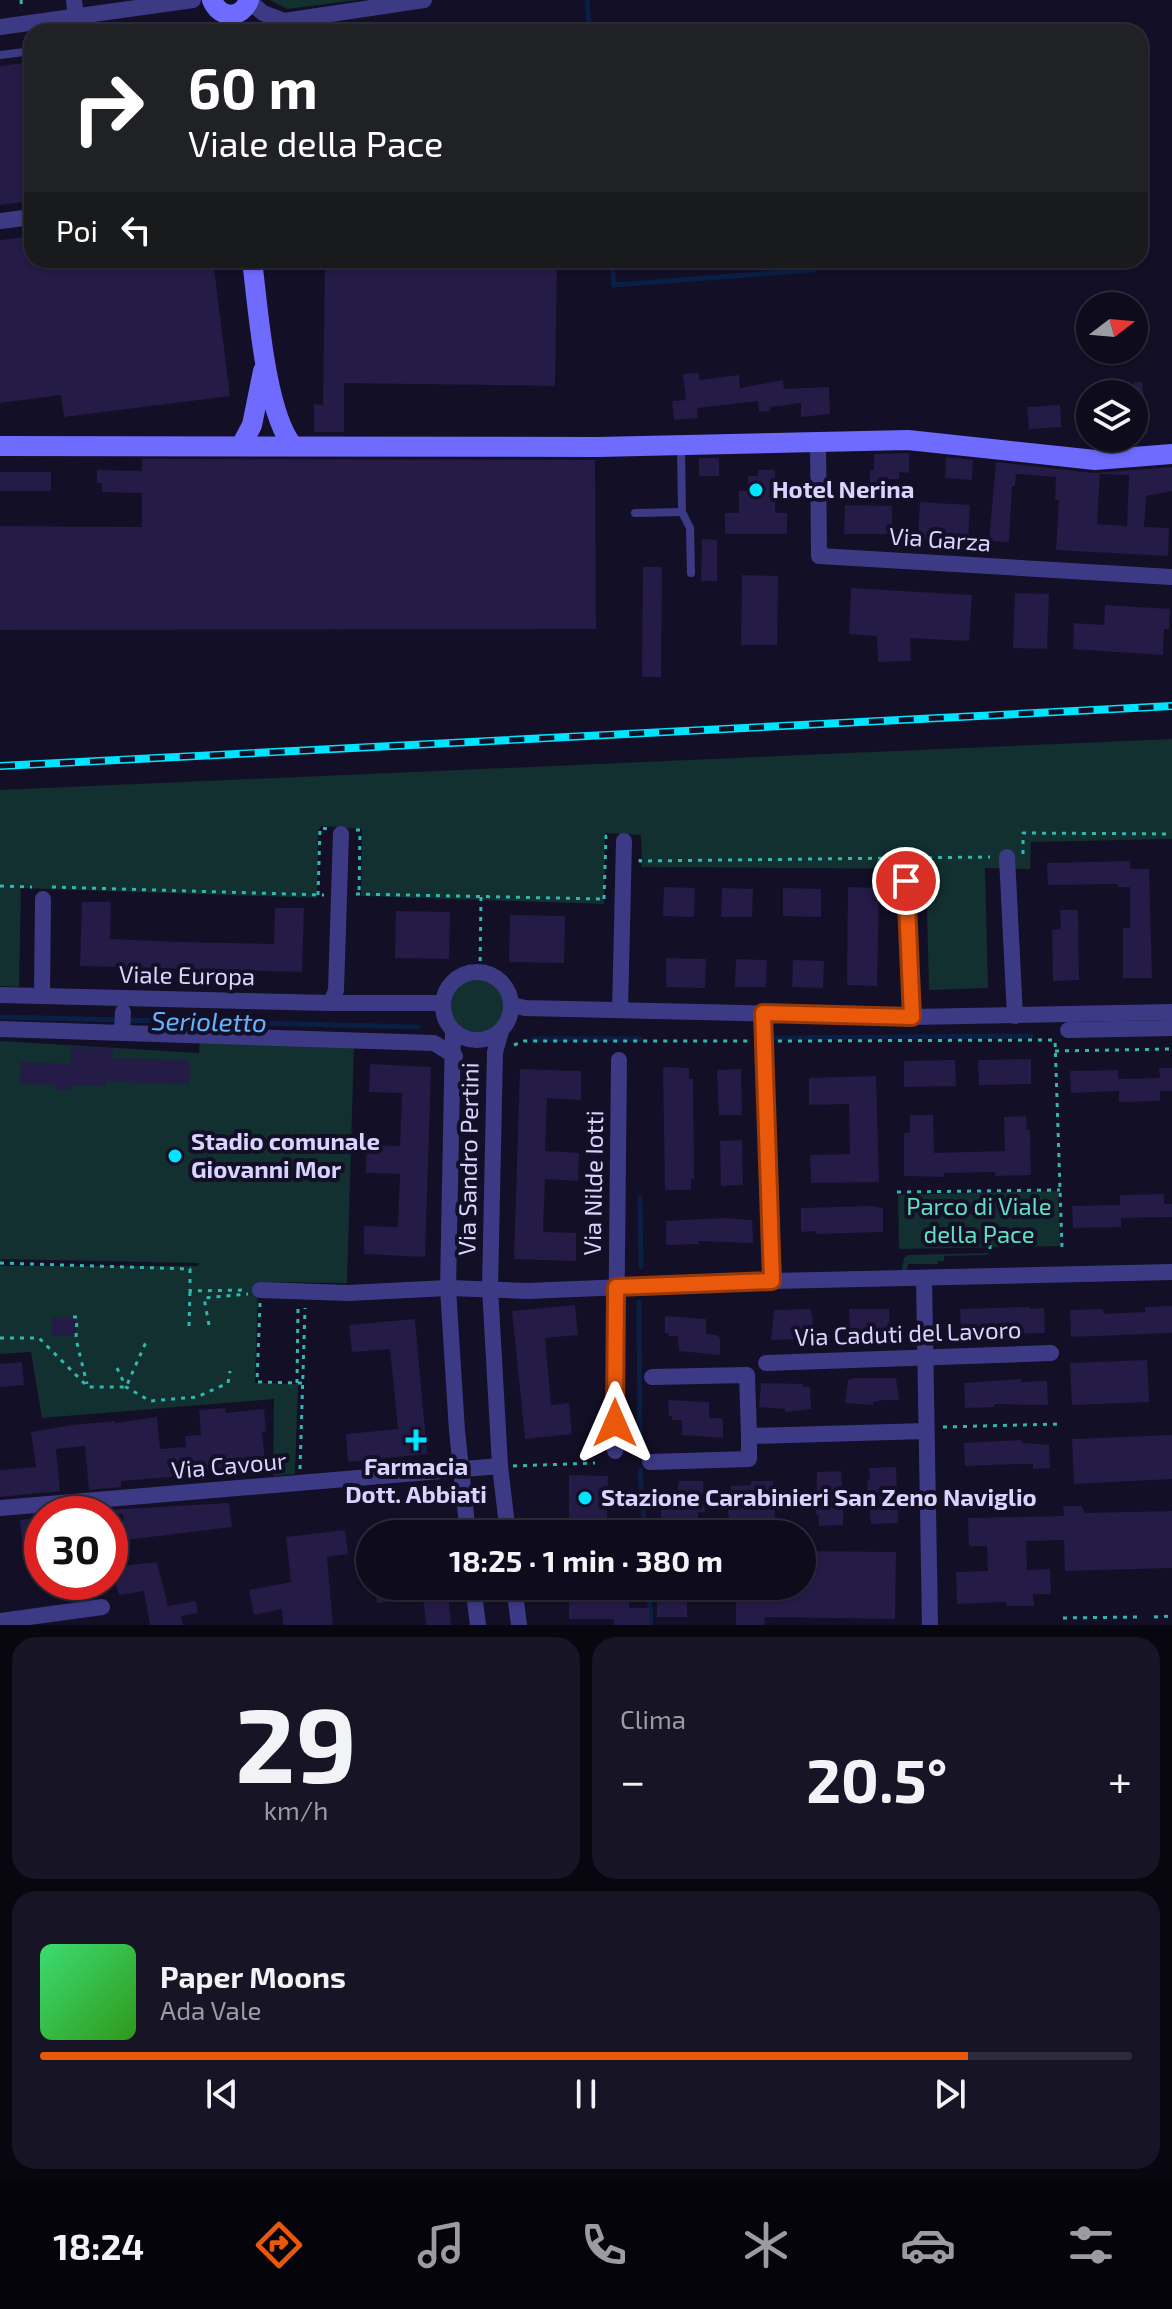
<!DOCTYPE html>
<html lang="it">
<meta charset="utf-8">
<style>
body{margin:0;font-family:"Exo 2",sans-serif;background:#171425;color:#f1f3f6;height:100vh;display:flex;flex-direction:column;font-size:30px;white-space:nowrap}
*{box-sizing:border-box;margin:0}
p{font-size:26px;color:#9b9ba3}
.icon{flex:none;width:44px;height:44px;fill:none;stroke:currentColor;stroke-width:2;stroke-linecap:round;stroke-linejoin:round}
.map{position:relative;height:1625px;overflow:hidden}
.sheet{display:flex;flex-direction:column;gap:12px;padding:12px;background:#08060f;flex:1}
.sheet>*{flex:none}
.banner{position:absolute;left:24px;top:24px;width:1124px;height:244px;border-radius:24px;box-shadow:0 2px 6px #0004,0 0 0 2px #2e2b3b;background:#202124;color:#fff;overflow:hidden}
.needle{width:52px;rotate:74deg}
.buttons{position:absolute;left:1076px;top:292px;display:grid;gap:16px}
.buttons a{display:grid;place-items:center;width:72px;height:72px;border-radius:50%;background:#0e0b1c;box-shadow:0 2px 6px #0004,0 0 0 2px #2e2b3b;font-size:40px}
.speed{position:absolute;left:24px;top:1496px;display:flex;gap:16px;font-size:40px;font-weight:700;text-align:center}
.speed>*{display:grid;place-content:center;width:104px;height:104px;border-radius:50%;background:#0e0b1c;box-shadow:0 2px 6px #0004,0 0 0 2px #2e2b3b;line-height:1}
.speed .limit{border:12px solid #d22;background:#fff;color:#111}
.pin{position:absolute;display:grid;place-items:center;width:68px;height:68px;color:#fff;margin:-34px;border:4px solid #fff;border-radius:50%;box-shadow:0 2px 8px #0007}
.me{position:absolute;width:88px;margin:-44px;rotate:0deg;stroke-linejoin:round;filter:drop-shadow(0 0 6px #0008)}
.turn{display:flex;align-items:center;gap:28px;height:168px;padding:0 32px;font-size:36px}
.turn .icon{width:104px;height:104px;stroke-width:2.5}
.turn b{display:block;font-size:56px;line-height:68px}
.then{display:flex;align-items:center;height:76px;padding:0 32px;background:#0003;gap:16px;font-size:30px}
.big{font-size:60px;font-weight:700;line-height:1.1}
.sheet .tile{flex:1;display:flex;flex-direction:column;justify-content:center;gap:12px;min-width:0;padding:0 28px;border-radius:24px;background:#171425}
.sheet .dial{align-items:center;gap:0}
.dial b{font-size:104px;line-height:1}
.song{display:flex;align-items:center;gap:24px}
.cover{width:96px;height:96px;border-radius:12px;background:linear-gradient(135deg,hsl(140 70% 55%),hsl(110 70% 35%))}
.played{height:8px;border-radius:4px;background:linear-gradient(90deg,#ea580c 85%,#2e2b3b 85%)}
.keys{display:flex;justify-content:space-around;direction:ltr}
.heat{display:flex;justify-content:space-between;align-items:center;font-size:44px;direction:ltr}
.sheet .tiles{flex:1;display:grid;gap:12px;grid-template-columns:1fr 1fr}
.tile:last-child{grid-column:span 2}
.trip{position:absolute;left:356px;top:1520px;width:460px;height:80px;border-radius:40px;background:#0e0b1c;box-shadow:0 2px 6px #0004,0 0 0 2px #2e2b3b;font-weight:700;line-height:80px;text-align:center}
.tabs{display:flex;height:128px;justify-content:space-around;align-items:center;background:#06040b;color:#9b9ba3}
.tabs .icon{width:56px;height:56px}
.tabs .active{color:#ea580c}
.tabs b{font-size:36px;color:#f1f3f6}
.map>svg:first-child{display:block}
</style>
<div class="map">
<svg width="1172" height="1625" viewBox="0 0 1172 1625">
<rect width="100%" height="100%" fill="#130f26"/>
<g fill="#12302f">
<polygon points="270,0 357,0 287,9"/>
<polygon points="1172,739 1172,839 1031,842 1030,869 985,868 988,988 929,990 926,869 642,867 641,835 605,833 604,904 361,896 362,829 321,826 318,831 317,898 21,888 19,987 0,986 0,790"/>
<circle cx="477" cy="1006" r="29"/>
<polygon points="200,1039 354,1045 347,1283 258,1282 255,1383 298,1384 295,1474 273,1476 274,1399 42,1418 31,1352 0,1354 0,1266 198,1266 199,1263 0,1259 0,1041 199,1053"/>
<polygon points="1058,1191 1060,1246 899,1249 898,1195"/>
<polygon points="988,1253 987,1255 944,1256 944,1261 938,1261 938,1264 908,1264 907,1270 902,1270 904,1258 908,1255"/>
</g>
<g fill="none" stroke-linecap="round" stroke-linejoin="round">
<g stroke="#0a1f44" stroke-width="5">
<polyline points="587,0 590,32"/>
<polyline points="612,260 614,285 813,270"/>
<polyline points="0,1017 418,1027"/>
<polyline points="775,1038 1031,1036"/>
<polyline points="533,1039 640,1039"/>
<polyline points="640,1198 641,1267"/>
<polyline points="639,1302 640,1453"/>
<polyline points="640,1470 645,1534"/>
<polyline points="649,1586 651,1625"/>
</g>
</g>
<g fill="#241b47" fill-rule="evenodd">
<polygon points="32,62 32,201 0,205 0,66"/>
<polygon points="32,236 32,260 213,260 230,396 64,417 61,395 0,403 0,240"/>
<polygon points="325,260 557,260 555,386 344,383 344,432 314,432 314,404 323,405"/>
<polygon points="699,373 699,380 739,375 740,388 783,380 784,389 829,387 830,414 801,417 801,403 770,407 770,411 759,412 758,401 697,408 698,418 674,420 672,401 686,400 683,374"/>
<polygon points="1134,382 1142,382 1148,433 1134,435"/>
<polygon points="1060,405 1061,427 1029,429 1027,407"/>
<polygon points="909,453 909,473 899,472 899,479 887,479 887,483 870,483 870,470 874,470 874,454"/>
<polygon points="946,457 973,460 972,480 945,478"/>
<rect x="699" y="458" width="20" height="18"/>
<polygon points="142,459 595,460 596,629 0,630 0,526 142,527 142,493 102,492 102,483 97,483 97,470 142,471"/>
<path d="M 996,462 L 1094,473 L 1172,467 L 1172,491 L 1146,496 L 1144,527 L 1169,528 L 1168,556 L 1056,550 L 1059,500 L 1055,500 L 1056,477 L 1021,474 L 1016,474 L 1015,486 L 1012,486 L 1009,542 L 989,541 ZM 1100,474 L 1129,475 L 1127,526 L 1097,524 Z"/>
<polygon points="758,470 775,470 775,513 787,513 787,534 725,534 725,513 739,513 739,491 748,491 748,476 758,476"/>
<rect x="0" y="472" width="51" height="19"/>
<polygon points="920,502 970,505 968,540 918,538"/>
<polygon points="845,505 892,506 892,534 844,534"/>
<polygon points="702,539 717,540 717,581 701,581"/>
<polygon points="643,567 662,567 661,677 642,677"/>
<polygon points="742,575 778,576 777,645 741,645"/>
<polygon points="851,588 972,595 969,641 910,638 911,661 878,662 877,636 849,634"/>
<polygon points="1015,593 1049,594 1047,649 1013,648"/>
<polygon points="1105,605 1170,609 1169,629 1164,629 1163,655 1073,649 1074,623 1104,625"/>
<polygon points="1130,861 1130,869 1149,869 1152,978 1123,978 1123,928 1130,928 1130,887 1118,887 1118,884 1048,885 1047,863"/>
<polygon points="664,887 695,888 694,917 663,916"/>
<polygon points="848,887 879,888 877,986 847,985"/>
<polygon points="722,888 753,889 752,917 721,917"/>
<polygon points="783,888 821,889 821,917 783,916"/>
<polygon points="82,902 111,902 110,939 181,942 274,944 275,908 304,908 302,972 80,966"/>
<polygon points="1060,910 1078,910 1079,980 1053,981 1052,930 1061,929"/>
<polygon points="396,911 450,912 449,959 395,958"/>
<polygon points="510,915 565,916 564,963 509,962"/>
<polygon points="666,958 706,959 705,988 666,987"/>
<polygon points="736,959 767,960 766,987 735,987"/>
<polygon points="793,960 824,961 823,988 792,987"/>
<polygon points="71,1047 113,1048 112,1058 190,1060 190,1084 106,1082 106,1086 70,1085 70,1090 55,1090 55,1085 20,1084 21,1062 71,1064"/>
<polygon points="1031,1059 1031,1084 979,1085 978,1060"/>
<polygon points="955,1060 956,1086 904,1087 904,1061"/>
<polygon points="370,1064 431,1067 425,1257 364,1254 364,1226 398,1227 400,1174 366,1173 367,1145 400,1146 402,1093 369,1092"/>
<polygon points="663,1067 689,1068 689,1079 693,1079 694,1179 691,1179 691,1190 665,1190"/>
<polygon points="1159,1068 1172,1068 1172,1091 1160,1091 1160,1101 1119,1102 1119,1091 1071,1093 1070,1071 1118,1070 1118,1079 1160,1078"/>
<polygon points="520,1069 581,1071 581,1100 547,1098 545,1151 579,1153 578,1181 545,1179 543,1232 576,1233 576,1261 514,1259"/>
<polygon points="741,1069 742,1115 719,1115 717,1070"/>
<polygon points="876,1076 879,1182 811,1183 810,1155 850,1154 849,1104 809,1105 809,1078"/>
<polygon points="910,1115 933,1115 934,1153 1005,1151 1004,1117 1026,1116 1027,1130 1030,1130 1031,1175 995,1176 995,1172 944,1173 944,1177 904,1176 904,1133 910,1133"/>
<polygon points="742,1140 743,1185 721,1186 720,1141"/>
<polygon points="1164,1194 1164,1204 1172,1204 1172,1217 1121,1218 1121,1227 1073,1228 1072,1206 1120,1205 1120,1195"/>
<polygon points="870,1206 883,1208 883,1232 816,1234 816,1231 801,1232 801,1208"/>
<polygon points="724,1218 752,1220 753,1243 698,1241 698,1244 666,1245 666,1221"/>
<polygon points="575,1305 578,1335 545,1338 551,1405 569,1403 572,1434 525,1439 512,1311"/>
<polygon points="1172,1306 1172,1333 1071,1337 1070,1310 1103,1309 1104,1314 1145,1312 1145,1307"/>
<polygon points="1030,1307 1030,1309 1044,1308 1045,1333 975,1335 975,1332 961,1333 960,1309"/>
<polygon points="811,1309 815,1339 771,1340 774,1310"/>
<polygon points="849,1309 889,1309 890,1338 850,1338"/>
<polygon points="665,1316 706,1319 706,1334 717,1335 720,1338 720,1355 679,1351 678,1336 668,1336 669,1333 665,1333"/>
<rect x="52" y="1317" width="24" height="19"/>
<polygon points="415,1319 427,1454 348,1462 346,1434 398,1429 390,1349 352,1352 349,1325"/>
<polygon points="1147,1360 1149,1402 1072,1405 1070,1363"/>
<polygon points="22,1362 24,1385 0,1387 0,1364"/>
<polygon points="855,1378 896,1378 899,1400 884,1400 873,1402 873,1405 845,1403 848,1380"/>
<polygon points="1021,1379 1021,1382 1047,1381 1048,1405 994,1404 994,1407 965,1408 964,1383"/>
<polygon points="761,1383 803,1384 803,1387 810,1387 811,1409 785,1412 785,1409 759,1407"/>
<polygon points="668,1400 709,1402 709,1418 721,1418 723,1421 723,1438 682,1435 682,1420 672,1420 672,1416 669,1416"/>
<polygon points="225,1408 226,1413 264,1409 266,1432 262,1432 266,1467 243,1469 243,1466 172,1472 172,1477 121,1481 121,1487 89,1490 85,1446 56,1449 60,1491 0,1497 0,1470 36,1467 31,1432 72,1425 115,1421 115,1423 157,1417 160,1449 186,1447 185,1436 201,1435 199,1410"/>
<polygon points="1172,1435 1172,1479 1074,1484 1072,1439"/>
<polygon points="1022,1440 1022,1443 1049,1445 1050,1468 1033,1469 1033,1464 1018,1464 965,1466 964,1443"/>
<polygon points="896,1467 898,1523 871,1524 867,1481 870,1480 869,1468"/>
<polygon points="841,1471 842,1487 844,1487 843,1525 819,1526 819,1515 816,1515 817,1472"/>
<polygon points="569,1475 608,1476 607,1525 569,1525"/>
<polygon points="679,1481 703,1481 705,1512 698,1512 698,1530 661,1533 661,1509 670,1509 670,1503 676,1503"/>
<polygon points="751,1481 773,1481 775,1521 730,1526 727,1504 731,1504 731,1486 751,1485"/>
<polygon points="229,1503 232,1527 125,1540 123,1514 91,1514 91,1511"/>
<polygon points="1063,1506 1081,1506 1085,1513 1172,1511 1172,1568 1065,1571 1064,1540 1026,1541 1027,1570 1050,1569 1051,1594 1033,1594 1034,1606 1007,1606 1006,1602 957,1604 956,1572 988,1571 987,1546 969,1546 968,1518 1064,1516"/>
<polygon points="35,1518 38,1546 23,1548 20,1520"/>
<polygon points="345,1530 348,1554 327,1557 333,1625 283,1625 282,1609 254,1615 249,1590 291,1582 286,1537"/>
<polygon points="802,1551 896,1552 895,1619 765,1617 764,1625 736,1625 736,1592 784,1593 784,1586 802,1586"/>
<polygon points="157,1562 168,1606 196,1601 198,1613 181,1616 183,1625 150,1625 144,1591 119,1595 112,1567"/>
<polygon points="61,1582 98,1582 98,1589 85,1591 86,1594 63,1594"/>
<polygon points="375,1586 456,1586 456,1594 448,1595 451,1625 426,1625 423,1598 377,1603"/>
<polygon points="569,1586 629,1586 629,1608 649,1608 650,1625 614,1625 614,1619 569,1619"/>
<rect x="657" y="1586" width="30" height="31"/>
</g>
<g fill="none" stroke-linecap="round" stroke-linejoin="round">
<g stroke="#2fb8b0" stroke-width="3" stroke-dasharray="4 6" stroke-linecap="butt">
<polyline points="21,0 22,10"/>
<polyline points="251,32 263,30"/>
<polyline points="356,830 360,830 359,894"/>
<polyline points="1023,854 1023,833 1172,834"/>
<polyline points="640,859 640,861 990,857"/>
<polyline points="0,886 32,887"/>
<polyline points="52,887 324,895"/>
<polyline points="356,894 604,899"/>
<polyline points="318,895 320,828 329,829"/>
<polyline points="604,899 606,836 610,836"/>
<polyline points="480,971 481,896"/>
<polyline points="778,1041 1055,1040 1062,1248"/>
<polyline points="514,1045 524,1041 750,1041"/>
<polyline points="1055,1051 1172,1049"/>
<polyline points="897,1192 1060,1190"/>
<polyline points="990,1235 990,1250"/>
<polyline points="0,1263 190,1269 190,1291 246,1290"/>
<polyline points="260,1303 257,1382 303,1383"/>
<polyline points="73,1317 77,1317 76,1339 87,1384"/>
<polyline points="209,1325 204,1298 248,1294"/>
<polyline points="189,1326 190,1291"/>
<polyline points="0,1338 39,1338 88,1387 126,1387 146,1342"/>
<polyline points="117,1368 126,1387 150,1401 197,1397 228,1383 230,1371"/>
<polyline points="297,1383 298,1308"/>
<polyline points="943,1427 1059,1424"/>
<polyline points="513,1466 595,1463"/>
<polyline points="300,1469 305,1308"/>
<polyline points="1154,1617 1172,1616"/>
<polyline points="1063,1618 1139,1617"/>
</g>
<g stroke="#3d3a85" stroke-width="8">
<polyline points="172,32 186,30"/>
<polyline points="0,55 32,51"/>
<polyline points="681,447 682,512 690,528 691,573"/>
<polyline points="635,513 682,512"/>
</g>
<g stroke="#3d3a85" stroke-width="16">
<polyline points="74,0 75,9"/>
<polyline points="249,1 263,13 284,21 424,0"/>
<polyline points="0,27 193,0"/>
<polyline points="0,221 32,217"/>
<polyline points="818,441 819,556 1172,577"/>
<polyline points="1007,857 1015,1016"/>
<polyline points="906,881 912,1017"/>
<circle cx="477" cy="1006" r="34"/>
<polyline points="0,995 331,1003 442,1003"/>
<polyline points="42,996 43,899"/>
<polyline points="331,1003 336,990 341,834"/>
<polyline points="512,1005 525,1008 912,1017 1172,1012"/>
<polyline points="620,1010 624,841"/>
<polyline points="763,1013 772,1281"/>
<polyline points="0,1029 434,1043 455,1056"/>
<polyline points="1068,1030 1172,1028"/>
<polyline points="501,1031 495,1052 490,1288 500,1466 508,1534"/>
<polyline points="122,1032 123,1012"/>
<polyline points="453,1032 448,1288 457,1431 468,1534"/>
<polyline points="924,1278 930,1625"/>
<polyline points="260,1290 348,1293 448,1288 527,1291 772,1281 1172,1272"/>
<polyline points="766,1363 1051,1353"/>
<polyline points="652,1377 747,1375 749,1436 926,1431"/>
<polyline points="615,1451 619,1060"/>
<polyline points="650,1462 749,1459 749,1436"/>
<polyline points="0,1508 500,1466"/>
<polyline points="473,1586 478,1625"/>
<polyline points="514,1586 519,1625"/>
<polyline points="0,1621 102,1607"/>
</g>
<g stroke="#6f6bff" stroke-width="20">
<path d="M 212,0 C 220,19 241,20 249,0"/>
<path d="M 252,260 C 258,307 265,412 293,446"/>
<polyline points="0,446 597,447 908,440 1095,460 1172,454"/>
<polyline points="241,446 252,425 263,371"/>
</g>
<g stroke="#00e5ff" stroke-width="8">
<polyline id="rail" points="0,766 1172,706"/>
</g>
<use href="#rail" stroke="#130f26" stroke-width="5" stroke-dasharray="15" stroke-linecap="butt"/>
</g>
<g fill="none" stroke-linecap="round" stroke-linejoin="round">
<g stroke="#983908" stroke-width="20">
<polyline id="route" points="615,1423 616,1287 772,1281 763,1013 912,1017 906,881"/>
</g>
<use href="#route" stroke="#ea580c" stroke-width="14"/>
</g>
<g fill="#00e5ff" stroke="#130f26" stroke-width="3">
<circle cx="756" cy="490" r="8"/>
<circle cx="175" cy="1156" r="8"/>
<path d="M412 1428h8v8h8v8h-8v8h-8v-8h-8v-8h8z"/>
<circle cx="585" cy="1498" r="8"/>
</g>
<g text-anchor="middle" stroke-width="8" stroke-linejoin="round" paint-order="stroke">
<g font-size="24" font-weight="bold" fill="#d9d4ff" stroke="#130f26" text-anchor="start">
<text x="772" y="498">Hotel Nerina</text>
<text x="191" y="1150">Stadio comunale<tspan x="191" dy="28">Giovanni Mor</tspan></text>
<text x="416" y="1475" text-anchor="middle">Farmacia<tspan x="416" dy="28">Dott. Abbiati</tspan></text>
<text x="601" y="1506">Stazione Carabinieri San Zeno Naviglio</text>
</g>
<g font-size="24" fill="#d9d4ff" stroke="#130f26">
<text transform="translate(940 540) rotate(4)" y="8">Via Garza</text>
<text transform="translate(187 976) rotate(1)" y="8">Viale Europa</text>
<text transform="translate(469 1159) rotate(-89)" y="8">Via Sandro Pertini</text>
<text transform="translate(594 1183) rotate(-89)" y="8">Via Nilde Iotti</text>
<text transform="translate(908 1334) rotate(-2)" y="8">Via Caduti del Lavoro</text>
<text transform="translate(229 1466) rotate(-5)" y="8">Via Cavour</text>
</g>
<g font-size="24" fill="#5fe0c0" stroke="#130f26">
<text x="979" y="1215">Parco di Viale<tspan x="979" dy="28">della Pace</tspan></text>
</g>
<g font-size="26" font-style="italic" fill="#62b6ff" stroke="#130f26">
<text transform="translate(209 1022) rotate(1)" y="9">Serioletto</text>
</g>
</g>
</svg>
<div class="buttons">
<a><svg class="needle" viewBox="-14 -14 28 28"><path d="M0-13l5 13h-10z" fill="#e53935"/><path d="M0 13l5-13h-10z" fill="#9b9ba3"/></svg></a>
<a><svg class="icon" aria-label="layers" viewBox="0 0 24 24"><path d="M12 4l9 5-9 5-9-5zM3 14l9 5 9-5"/></svg></a>
</div>
<div class="speed"><div class="limit">30</div></div>
<div class="pin" style="left:906px;top:881px;background:#d93025"><svg class="icon" aria-label="arrive" viewBox="0 0 24 24"><path d="M6 21V4h12l-3 4 3 4H6"/></svg></div>
<svg class="me" style="left:615px;top:1423px" viewBox="-20 -20 40 40"><path d="M0-17L14 15 0 8-14 15z" fill="#ea580c" stroke="#fff" stroke-width="4"/></svg>
<div class="trip">18:25 · 1 min · 380 m</div>
<div class="banner">
<div class="turn"><svg class="icon" aria-label="right" viewBox="0 0 24 24"><path d="M7 20v-9h11M14 6l5 5-5 5"/></svg><div><b>60 m</b>Viale della Pace</div></div>
<div class="then">Poi<svg class="icon" aria-label="left" viewBox="0 0 24 24"><path d="M17 20v-9H6M10 6l-5 5 5 5"/></svg></div>
</div>
</div>
<section class="sheet">
<div class="tiles">
<div class="tile dial"><b>29</b><p>km/h</p></div>
<div class="tile"><p>Clima</p>
<div class="heat"><a>−</a><b class="big">20.5°</b><a>+</a></div>
</div>
<div class="tile">
<div class="song"><i class="cover"></i><div><b>Paper Moons</b><p>Ada Vale</p></div></div>
<div class="played"></div>
<div class="keys"><svg class="icon" aria-label="previous" viewBox="0 0 24 24"><path d="M18 5L8 12l10 7zM5 5v14"/></svg><svg class="icon" aria-label="pause" viewBox="0 0 24 24"><path d="M8 5v14M16 5v14"/></svg><svg class="icon" aria-label="next" viewBox="0 0 24 24"><path d="M6 5l10 7-10 7zM19 5v14"/></svg></div>
</div>
</div>
</section>
<nav class="tabs">
<b>18:24</b>
<svg class="icon active" aria-label="directions" viewBox="0 0 24 24"><path d="M12 3l9 9-9 9-9-9zM9 14v-3h6M13 9l2 2-2 2"/></svg>
<svg class="icon" aria-label="music" viewBox="0 0 24 24"><path d="M9 18V5l10-2v13"/><circle cx="6" cy="18" r="3"/><circle cx="16" cy="16" r="3"/></svg>
<svg class="icon" aria-label="phone" viewBox="0 0 24 24"><path d="M5 4h4l2 5-3 2q2 4 5 5l2-3 5 2v4C11 20 4 13 5 4z"/></svg>
<svg class="icon" aria-label="climate" viewBox="0 0 24 24"><path d="M12 3v18M4 7l16 10M4 17L20 7"/></svg>
<svg class="icon" aria-label="car" viewBox="0 0 24 24"><path d="M5 17H2v-5l4-1 3-4h7l3 4 3 1v5h-3M9 17h6M6 11h13"/><circle cx="7" cy="17" r="2"/><circle cx="17" cy="17" r="2"/></svg>
<svg class="icon" aria-label="filters" viewBox="0 0 24 24"><path d="M4 7h16M4 17h16"/><circle cx="9" cy="7" r="2"/><circle cx="15" cy="17" r="2"/></svg>
</nav>
